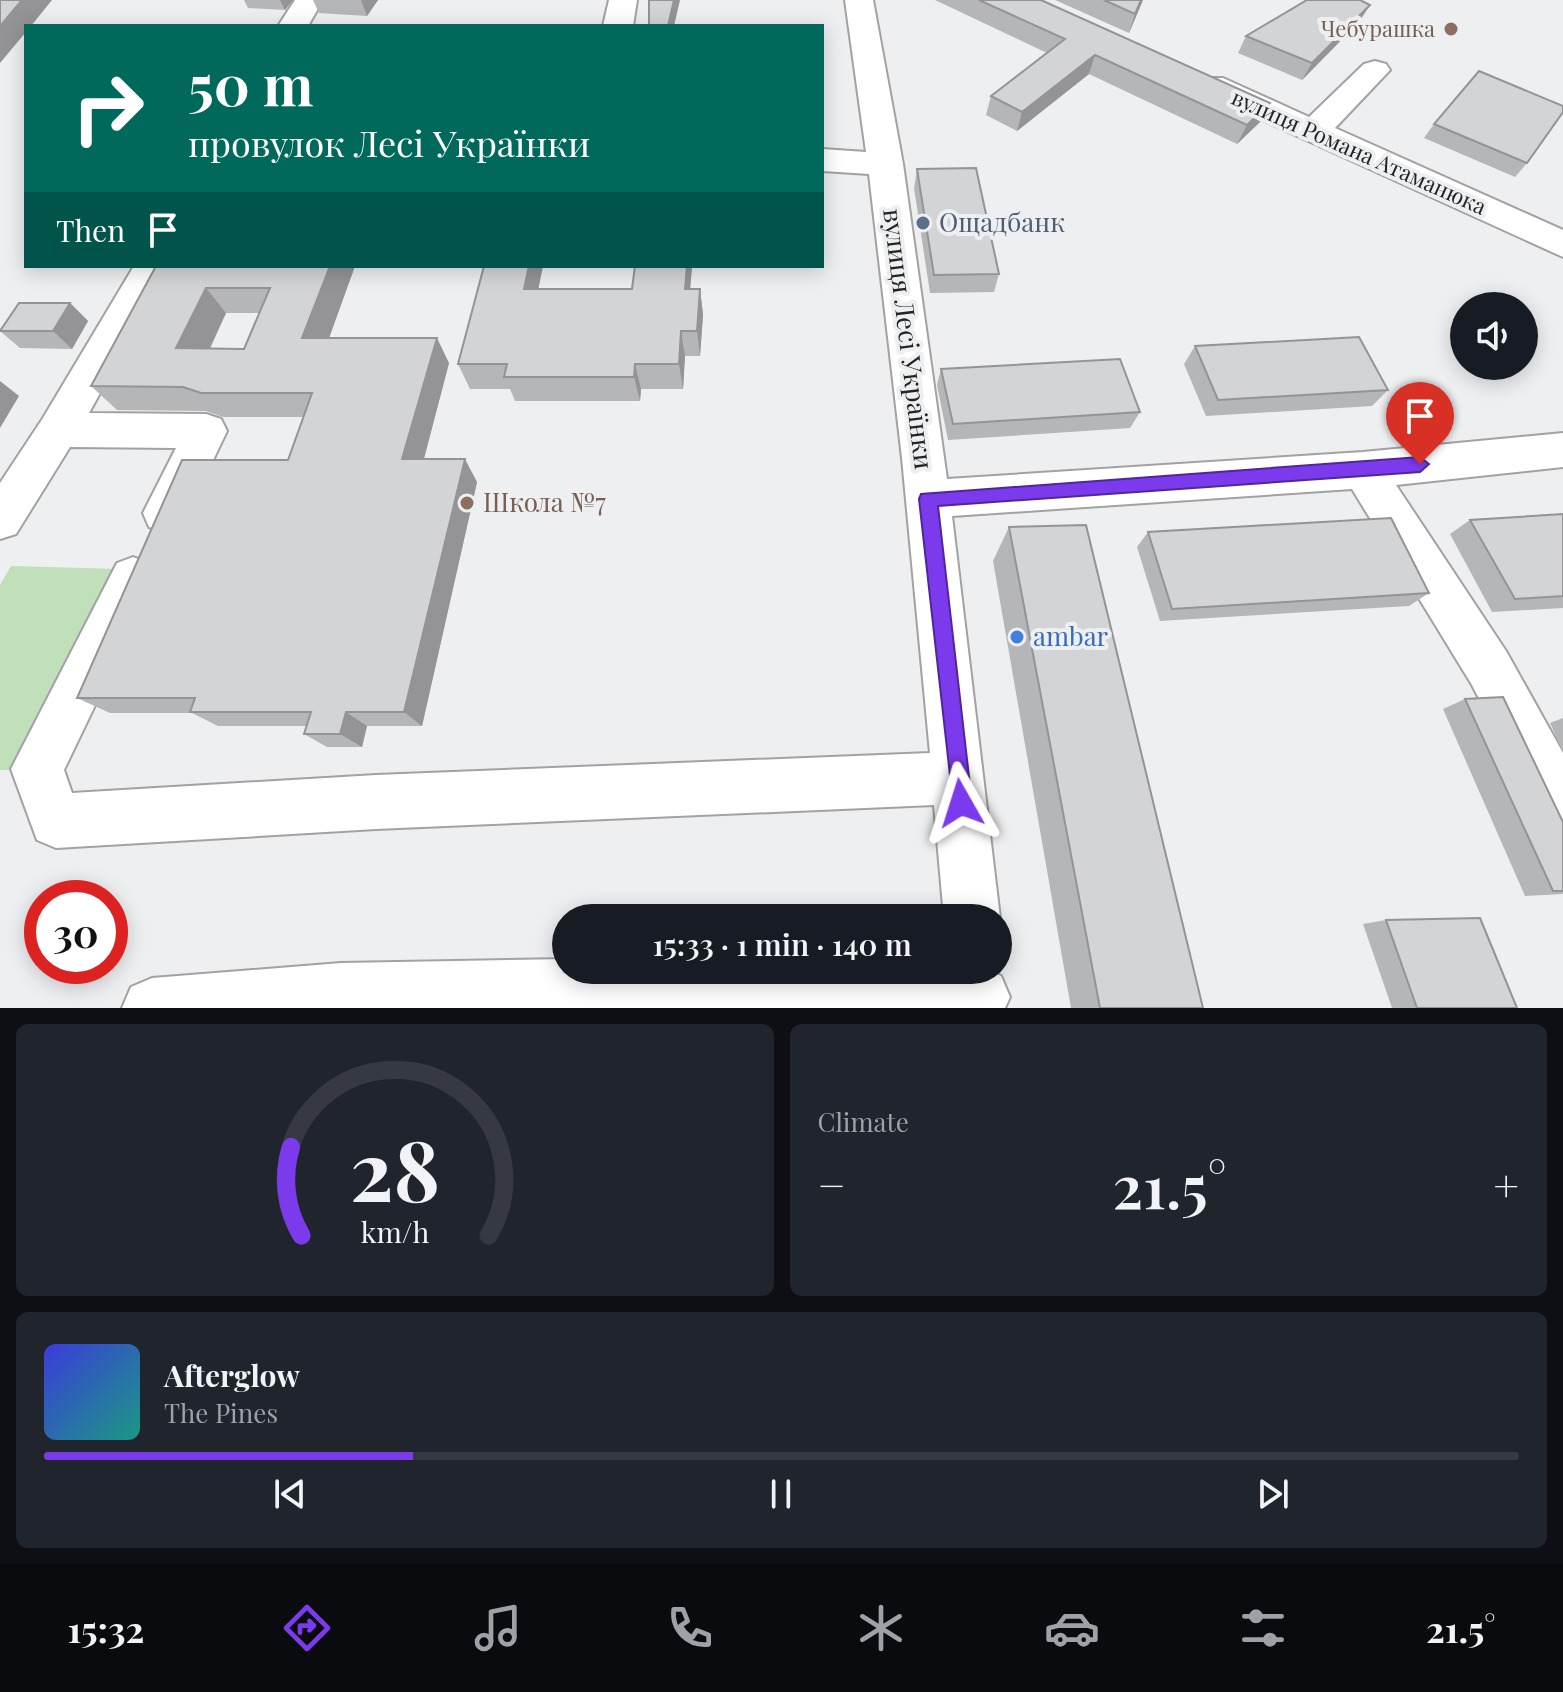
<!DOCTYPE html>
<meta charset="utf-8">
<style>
body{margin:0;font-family:"Playfair Display",serif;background:#20242c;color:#f1f3f6;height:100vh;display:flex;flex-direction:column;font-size:30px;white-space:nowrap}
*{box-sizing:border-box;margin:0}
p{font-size:26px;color:#9ea1a6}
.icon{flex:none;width:44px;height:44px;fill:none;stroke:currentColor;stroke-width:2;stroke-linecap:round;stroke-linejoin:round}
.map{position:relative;height:1008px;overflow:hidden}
.details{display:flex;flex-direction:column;gap:16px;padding:16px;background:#0d0f14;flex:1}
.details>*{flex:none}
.hud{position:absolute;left:24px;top:24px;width:800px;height:244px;border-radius:0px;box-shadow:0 4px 20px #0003;background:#00695c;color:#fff;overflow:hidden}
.tools{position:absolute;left:1450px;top:292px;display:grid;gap:16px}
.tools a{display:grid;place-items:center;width:88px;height:88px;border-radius:50%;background:#171b24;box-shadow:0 4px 20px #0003;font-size:40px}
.speed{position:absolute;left:24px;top:880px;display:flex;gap:16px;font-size:40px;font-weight:700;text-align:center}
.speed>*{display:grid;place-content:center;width:104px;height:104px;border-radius:50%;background:#171b24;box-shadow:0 4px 20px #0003;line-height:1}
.speed .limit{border:12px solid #d22;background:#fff;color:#111}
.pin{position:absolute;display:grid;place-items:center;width:68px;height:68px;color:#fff;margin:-82px -34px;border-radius:50% 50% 50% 0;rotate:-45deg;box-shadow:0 0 8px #0007}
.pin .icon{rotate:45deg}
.me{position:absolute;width:88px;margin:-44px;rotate:354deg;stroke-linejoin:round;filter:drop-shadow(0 0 6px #0008)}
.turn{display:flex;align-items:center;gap:28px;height:168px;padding:0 32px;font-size:36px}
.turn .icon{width:104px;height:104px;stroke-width:2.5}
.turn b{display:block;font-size:56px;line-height:68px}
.then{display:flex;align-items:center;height:76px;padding:0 32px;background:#0003;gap:16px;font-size:30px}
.big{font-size:60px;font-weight:600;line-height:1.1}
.details .card{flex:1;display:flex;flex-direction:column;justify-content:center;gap:12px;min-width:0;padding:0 28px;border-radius:12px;background:#20242c}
.details .dial{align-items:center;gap:0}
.dial svg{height:208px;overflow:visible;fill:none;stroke:#363941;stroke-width:7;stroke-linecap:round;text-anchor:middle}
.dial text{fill:#f1f3f6;stroke:none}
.song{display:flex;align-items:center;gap:24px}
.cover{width:96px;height:96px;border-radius:12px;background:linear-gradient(135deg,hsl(240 70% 55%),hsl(170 70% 35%))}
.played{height:8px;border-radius:4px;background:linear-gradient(90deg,#7c3aed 25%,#363941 25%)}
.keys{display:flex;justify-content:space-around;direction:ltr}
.heat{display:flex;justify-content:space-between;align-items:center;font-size:44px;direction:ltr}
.details .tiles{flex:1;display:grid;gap:16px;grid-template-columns:1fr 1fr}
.card:last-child{grid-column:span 2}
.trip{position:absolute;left:552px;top:904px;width:460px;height:80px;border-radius:40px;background:#171b24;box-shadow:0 4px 20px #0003;font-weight:600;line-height:80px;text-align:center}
.tab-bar{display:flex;height:128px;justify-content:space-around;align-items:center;background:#090b0e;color:#9ea1a6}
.tab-bar .icon{width:56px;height:56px}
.tab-bar .current{color:#7c3aed}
.tab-bar b{font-size:36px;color:#f1f3f6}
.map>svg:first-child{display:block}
</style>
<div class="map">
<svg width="1563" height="1008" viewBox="0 0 1563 1008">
<rect width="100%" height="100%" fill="#eeeff1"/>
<polygon fill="#c0e0ba" points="11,566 120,569 21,770 0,770 0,585"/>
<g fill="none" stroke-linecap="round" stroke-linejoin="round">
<g stroke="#a2a2a4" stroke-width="4">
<g id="minor">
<polygon points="295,0 323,0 308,26 278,26"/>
<polygon points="609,0 637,0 633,26 603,26"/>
<polygon points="845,0 873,0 903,164 947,479 1363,452 1563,433 1563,467 1396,485 1506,651 1563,753 1563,833 1544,825 1472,685 1352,489 952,516 1000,918 998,924 998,918 944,918 934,805 376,829 56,848 37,840 11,769 117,563 133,557 149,563 156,578 64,770 72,793 376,775 930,753 902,458 869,174 822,171 822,149 866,152"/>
<polygon points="1375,61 1386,64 1390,70 1335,128 1563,230 1563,257 1201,92 1197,85 1201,78 1223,78 1309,117 1364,64"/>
<polygon points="134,266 170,266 89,413 206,414 221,419 227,431 181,527 165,532 149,527 143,513 176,448 70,447 16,534 0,539 0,483 43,418"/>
<polygon points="566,959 566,970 987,970 1001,976 1010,997 1005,1008 122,1008 131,987 152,978 341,963"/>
</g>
</g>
<use href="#minor" fill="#fff" fill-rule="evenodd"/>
</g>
<g fill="#b5b6b8" fill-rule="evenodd">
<polygon points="244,0 293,0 285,10 248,8"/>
<polygon points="313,0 378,0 367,16 319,13"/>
<polygon points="935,0 1041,0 1260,122 1237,144 1089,74 1017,131 986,115 991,96 1047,53"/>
<polygon points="1055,0 1143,0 1129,33"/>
<polygon points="1359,22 1302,80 1238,53 1246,36"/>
<polygon points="1434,124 1527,163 1515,177 1424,138"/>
<polygon points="917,169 999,274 994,292 930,293 914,188"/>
<path d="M 156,266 L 355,266 L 329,338 L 449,363 L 424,459 L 477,482 L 422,726 L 367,726 L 362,747 L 327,747 L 304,734 L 306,726 L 218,726 L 192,713 L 110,713 L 77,698 L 288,460 L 304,417 L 223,417 L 206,411 L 117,410 L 91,386 ZM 226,313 L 259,313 L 244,349 L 210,349 Z"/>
<polygon points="543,266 538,289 632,289 635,266 692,266 690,289 700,289 703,315 700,356 685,356 683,389 641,389 640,401 515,401 510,389 470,389 458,364"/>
<polygon points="70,303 88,321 72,349 20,348 0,331"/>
<polygon points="1195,346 1388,390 1372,406 1206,416 1184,364"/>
<polygon points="941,369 1140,412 1130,428 948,440 937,385"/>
<polygon points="1563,514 1563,608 1492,612 1450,534 1470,520"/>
<polygon points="1009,527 1203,1008 1071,1008 993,561"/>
<polygon points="1148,532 1429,593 1409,606 1160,621 1137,547"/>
<polygon points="1465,699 1563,822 1563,894 1525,896 1443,709"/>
<polygon points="1563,718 1563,752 1550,723"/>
<polygon points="1386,920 1517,1008 1392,1008 1363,924"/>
</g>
<g fill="#949496">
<polygon points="22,0 52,0 31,26 26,26 26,32 0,63 0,26"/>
<polygon points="280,0 293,0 285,10"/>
<polygon points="361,0 378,0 367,16"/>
<polygon points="674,0 680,0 674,26 668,26"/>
<polygon points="1141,0 1143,0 1129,33 1135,14"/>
<polygon points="1370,5 1359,22 1302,80 1312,63"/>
<polygon points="1095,55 1089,74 1017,131 1022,112"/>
<polygon points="1270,103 1260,122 1237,144 1247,125"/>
<polygon points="330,266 355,266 320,363 302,338"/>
<polygon points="529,266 543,266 533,315 524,289"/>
<polygon points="687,266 692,266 688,315 685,289"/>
<polygon points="206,288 226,313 198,373 176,348"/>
<polygon points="700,289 703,315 700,356 697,331"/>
<polygon points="70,303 88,321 72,349 53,331"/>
<polygon points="681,331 685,356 683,389 679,364"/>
<polygon points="437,338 449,363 418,481 402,459"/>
<polygon points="635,364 641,389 640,401 634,377"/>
<polygon points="0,381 19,396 0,428"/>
<polygon points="465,459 477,482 422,726 404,712"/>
<polygon points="346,712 367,726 362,747 340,734"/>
</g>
<g fill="#d3d4d6" stroke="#949496" stroke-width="2" fill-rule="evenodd">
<polygon points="0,0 22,0 0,26"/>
<polygon points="649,0 674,0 668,26 649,26"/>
<polygon points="979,0 1041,0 1270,103 1247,125 1095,55 1022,112 991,96 1065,39"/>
<polygon points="1104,0 1141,0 1135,14"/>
<polygon points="1307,0 1360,0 1370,5 1312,63 1246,36"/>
<polygon points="1479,71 1563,106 1563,112 1527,163 1434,124"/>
<polygon points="976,168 999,274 934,275 917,169"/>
<path d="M 156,266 L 330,266 L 302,338 L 437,338 L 402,459 L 465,459 L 404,712 L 346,712 L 340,734 L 304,734 L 311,712 L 190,712 L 195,698 L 77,698 L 182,460 L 288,460 L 312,393 L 201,393 L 183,387 L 91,386 ZM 206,288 L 270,288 L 244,349 L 176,348 Z"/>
<polygon points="484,266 529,266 524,289 632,289 635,266 687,266 685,289 700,289 697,331 681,331 679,364 635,364 634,377 504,377 507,364 458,364"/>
<polygon points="19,303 70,303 53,331 0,331"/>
<polygon points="1359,337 1388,390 1218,400 1195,346"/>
<polygon points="1120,359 1140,412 953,424 941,369"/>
<polygon points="1563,514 1563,596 1515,599 1470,520"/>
<polygon points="1391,518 1429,593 1172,609 1148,532"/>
<polygon points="1086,525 1203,1008 1100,1008 1009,527"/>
<polygon points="1503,697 1563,822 1563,891 1553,891 1465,699"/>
<polygon points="1480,918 1517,1008 1417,1008 1386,920"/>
</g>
<polygon fill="#7c3aed" stroke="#51269a" stroke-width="2" points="1420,457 1429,464 1420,472 938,506 972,803 969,811 961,814 954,811 919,499 921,494"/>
<g fill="#8d6e63" stroke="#eeeff1" stroke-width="3">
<circle cx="1451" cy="29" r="8"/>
<circle cx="467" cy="503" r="8"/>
</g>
<circle fill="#5c6f8a" stroke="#eeeff1" stroke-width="3" cx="923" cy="223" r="8"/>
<circle fill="#3f7fe0" stroke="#eeeff1" stroke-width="3" cx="1017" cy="637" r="8"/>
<g text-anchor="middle" stroke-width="8" stroke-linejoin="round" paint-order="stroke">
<g font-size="22" fill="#785e54" stroke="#eeeff1" text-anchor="end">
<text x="1435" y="37">Чебурашка</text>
</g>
<g font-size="22" fill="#242425" stroke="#eeeff1">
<text transform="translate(1359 152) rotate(24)" y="8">вулиця Романа Атаманюка</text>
</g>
<g font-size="26" fill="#4e5e75" stroke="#eeeff1" text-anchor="start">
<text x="939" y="232">Ощадбанк</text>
</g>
<g font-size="26" fill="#242425" stroke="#eeeff1">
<text transform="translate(908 339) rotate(83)" y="9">вулиця Лесі Українки</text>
</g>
<g font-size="26" fill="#785e54" stroke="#eeeff1" text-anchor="start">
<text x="483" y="512">Школа №7</text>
</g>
<g font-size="26" fill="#366cbe" stroke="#eeeff1" text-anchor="start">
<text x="1033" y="646">ambar</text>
</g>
</g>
</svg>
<div class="tools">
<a><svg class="icon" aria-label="sound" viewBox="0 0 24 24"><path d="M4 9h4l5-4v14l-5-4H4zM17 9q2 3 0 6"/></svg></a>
</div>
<div class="speed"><div class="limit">30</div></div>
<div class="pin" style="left:1420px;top:464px;background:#d93025"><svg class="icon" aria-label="arrive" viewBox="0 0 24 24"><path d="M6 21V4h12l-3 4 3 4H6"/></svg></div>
<svg class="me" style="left:961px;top:803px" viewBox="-20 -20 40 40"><path d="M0-17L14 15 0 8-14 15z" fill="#7c3aed" stroke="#fff" stroke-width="4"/></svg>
<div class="trip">15:33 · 1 min · 140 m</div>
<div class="hud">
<div class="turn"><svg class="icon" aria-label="right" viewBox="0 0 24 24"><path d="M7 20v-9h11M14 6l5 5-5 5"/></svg><div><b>50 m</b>провулок Лесі Українки</div></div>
<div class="then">Then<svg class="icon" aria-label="arrive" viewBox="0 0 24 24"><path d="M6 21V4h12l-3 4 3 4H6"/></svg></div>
</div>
</div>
<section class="details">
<div class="tiles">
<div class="card dial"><svg viewBox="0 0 100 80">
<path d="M14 69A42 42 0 1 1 86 69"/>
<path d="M14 69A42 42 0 0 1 10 35" stroke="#7c3aed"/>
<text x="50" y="56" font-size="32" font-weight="700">28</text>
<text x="50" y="72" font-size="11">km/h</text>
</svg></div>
<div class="card"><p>Climate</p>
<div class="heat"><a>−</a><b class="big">21.5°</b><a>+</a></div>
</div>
<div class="card">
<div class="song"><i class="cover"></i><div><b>Afterglow</b><p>The Pines</p></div></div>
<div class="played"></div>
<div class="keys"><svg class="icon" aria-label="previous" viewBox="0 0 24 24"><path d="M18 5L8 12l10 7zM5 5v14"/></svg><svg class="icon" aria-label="pause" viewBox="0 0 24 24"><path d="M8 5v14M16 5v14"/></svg><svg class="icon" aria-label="next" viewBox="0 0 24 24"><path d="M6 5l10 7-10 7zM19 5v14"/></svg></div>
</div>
</div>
</section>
<nav class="tab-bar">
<b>15:32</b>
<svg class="icon current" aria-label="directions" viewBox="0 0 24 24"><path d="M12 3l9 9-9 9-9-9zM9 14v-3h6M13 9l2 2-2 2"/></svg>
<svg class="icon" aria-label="music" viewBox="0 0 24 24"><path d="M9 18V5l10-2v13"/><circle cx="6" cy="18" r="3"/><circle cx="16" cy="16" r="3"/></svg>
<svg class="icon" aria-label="phone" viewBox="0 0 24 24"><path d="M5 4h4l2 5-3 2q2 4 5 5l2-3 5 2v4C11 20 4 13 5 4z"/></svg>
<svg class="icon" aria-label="climate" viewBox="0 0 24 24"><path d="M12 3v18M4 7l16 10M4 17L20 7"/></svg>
<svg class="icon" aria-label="car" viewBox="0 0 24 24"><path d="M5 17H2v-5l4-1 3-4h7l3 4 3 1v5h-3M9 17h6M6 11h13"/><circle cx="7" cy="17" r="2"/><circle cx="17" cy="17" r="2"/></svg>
<svg class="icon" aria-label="filters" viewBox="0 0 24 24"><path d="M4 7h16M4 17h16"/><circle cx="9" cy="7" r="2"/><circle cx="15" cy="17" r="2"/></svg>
<b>21.5°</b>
</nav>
